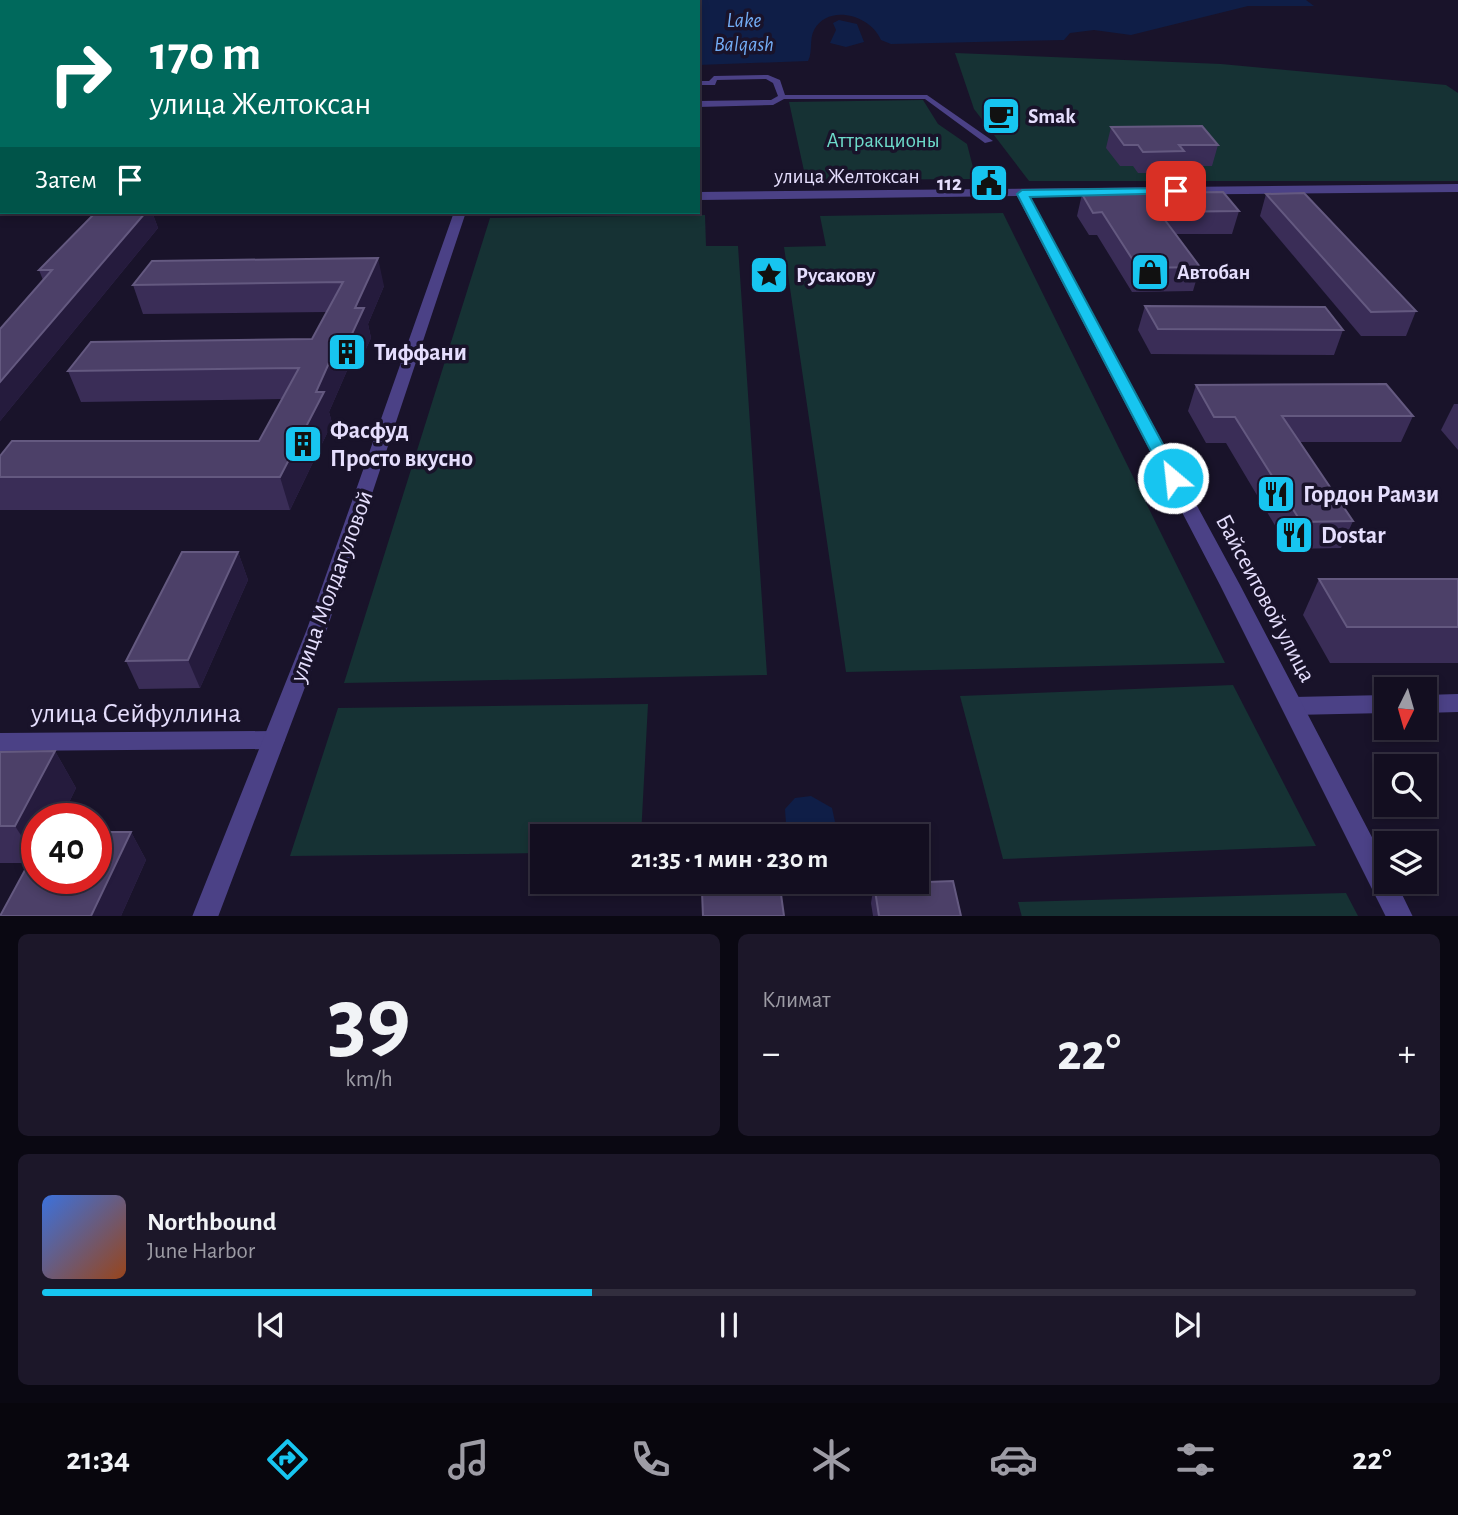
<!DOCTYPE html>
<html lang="ru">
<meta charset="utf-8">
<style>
body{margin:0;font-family:"Alegreya Sans",sans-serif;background:#1c1729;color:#f1f3f6;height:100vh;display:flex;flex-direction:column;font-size:26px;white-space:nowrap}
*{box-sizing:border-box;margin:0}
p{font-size:23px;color:#9d9ca5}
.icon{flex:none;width:38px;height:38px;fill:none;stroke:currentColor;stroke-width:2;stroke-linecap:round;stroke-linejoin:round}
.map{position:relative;height:916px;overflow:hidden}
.sheet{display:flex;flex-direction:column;gap:18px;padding:18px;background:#0a0812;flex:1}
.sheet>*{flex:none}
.top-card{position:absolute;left:0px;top:0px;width:700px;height:214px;box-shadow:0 4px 10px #0003,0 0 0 2px #322e3e;background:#00695c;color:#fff;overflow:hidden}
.needle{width:46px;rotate:185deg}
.controls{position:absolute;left:1374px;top:677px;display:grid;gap:14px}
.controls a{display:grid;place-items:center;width:63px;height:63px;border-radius:0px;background:#130e20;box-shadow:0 4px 10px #0003,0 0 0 2px #322e3e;font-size:35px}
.speed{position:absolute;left:21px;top:803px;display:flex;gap:14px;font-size:35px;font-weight:700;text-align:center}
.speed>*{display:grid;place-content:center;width:91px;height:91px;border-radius:50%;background:#130e20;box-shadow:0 4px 10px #0003,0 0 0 2px #322e3e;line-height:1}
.speed .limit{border:10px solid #d22;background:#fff;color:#111}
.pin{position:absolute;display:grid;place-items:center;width:60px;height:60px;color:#fff;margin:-30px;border-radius:14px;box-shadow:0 4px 10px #0006}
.me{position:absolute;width:77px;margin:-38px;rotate:332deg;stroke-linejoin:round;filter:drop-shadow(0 0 5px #0008)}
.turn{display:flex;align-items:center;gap:24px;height:147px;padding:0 35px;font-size:32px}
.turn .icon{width:91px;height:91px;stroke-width:2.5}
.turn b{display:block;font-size:49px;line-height:60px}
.then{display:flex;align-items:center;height:66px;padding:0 35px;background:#0003;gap:14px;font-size:26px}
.big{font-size:52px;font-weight:600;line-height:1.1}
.sheet .card{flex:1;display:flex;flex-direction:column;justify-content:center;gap:10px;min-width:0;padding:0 24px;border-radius:10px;background:#1c1729}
.sheet .dial{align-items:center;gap:0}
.dial b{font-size:91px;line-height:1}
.song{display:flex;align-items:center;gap:21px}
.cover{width:84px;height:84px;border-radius:10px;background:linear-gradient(135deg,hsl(220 70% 55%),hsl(20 70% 35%))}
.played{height:7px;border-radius:4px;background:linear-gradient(90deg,#17c5f0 40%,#322e3e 40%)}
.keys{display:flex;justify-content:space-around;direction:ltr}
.heat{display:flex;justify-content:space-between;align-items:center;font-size:38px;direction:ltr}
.sheet .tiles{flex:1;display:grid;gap:18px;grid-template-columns:1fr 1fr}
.card:last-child{grid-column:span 2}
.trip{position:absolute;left:530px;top:824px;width:399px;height:70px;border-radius:0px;background:#130e20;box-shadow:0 4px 10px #0003,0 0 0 2px #322e3e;font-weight:600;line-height:70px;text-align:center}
.dock{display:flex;height:112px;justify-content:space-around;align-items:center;background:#08060d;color:#9d9ca5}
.dock .icon{width:49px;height:49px}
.dock .on{color:#17c5f0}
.dock b{font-size:32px;color:#f1f3f6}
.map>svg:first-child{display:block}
</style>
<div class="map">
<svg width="1458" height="917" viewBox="0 0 1458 917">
<rect width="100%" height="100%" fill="#19132a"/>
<g fill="#163234">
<polygon points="955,53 1221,64 1446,85 1458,93 1458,181 1029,181 974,109"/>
<polygon points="923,100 938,124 967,144 976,179 806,180 789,102"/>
<polygon points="1003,213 1225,663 846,672 784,247 826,246 820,216"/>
<polygon points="705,215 706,246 738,246 767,675 344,683 490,218"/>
<polygon points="1233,685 1316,846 1003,859 960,696"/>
<polygon points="648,704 641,836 542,836 542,853 290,856 338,708"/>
<polygon points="1346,893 1358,916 1022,917 1018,902"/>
</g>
<g fill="#0f1e47">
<path d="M 207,0 L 1306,0 L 1314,6 L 1248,6 L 1131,35 L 1094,30 L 1070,33 L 1064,40 L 891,44 L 881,40 C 871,15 828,3 814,30 C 809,40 813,52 808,61 L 698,65 L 698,2 Z"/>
<polygon points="839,20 857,24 864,42 846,47 830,43 836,30 833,23"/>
<polygon points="811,796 832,808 835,822 823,836 798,836 786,824 785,809 795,798"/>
</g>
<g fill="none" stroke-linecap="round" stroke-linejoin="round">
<polygon fill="#4b4186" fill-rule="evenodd" points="768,75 780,80 785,95 927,95 993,141 985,143 925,99 784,99 773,105 698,107 698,101 771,100 778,96 773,83 766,79 717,80 715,85 698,85 698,81 709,81 714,76"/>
<g fill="#4b4186" fill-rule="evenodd">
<polygon points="32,0 42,0 31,2"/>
<polygon points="2,20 2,26 0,27 0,21"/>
<polygon points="1458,694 1458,712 1424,713 1424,695"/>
<polygon points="1386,695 1386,713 1293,715 1285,712 1282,706 1285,700 1293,697"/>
<polygon points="273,731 281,733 285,740 281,747 273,749 0,751 0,733"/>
</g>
<g fill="#4b4186" fill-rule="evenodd">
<polygon points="1458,184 1458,192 1029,196 1240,585 1386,864 1386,882 1396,882 1413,917 1386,917 1220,585 1017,196 698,200 698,192"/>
<rect x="0" y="200" width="2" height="8"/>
<polygon points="454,212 466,212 327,629 218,917 192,917 307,629"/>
</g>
</g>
<g fill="#3a2d57">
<polygon points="1111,127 1218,145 1212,166 1180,166 1178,173 1138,173 1133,166 1120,166 1106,148"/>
<polygon points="1082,194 1239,211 1232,234 1176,234 1200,267 1193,291 1132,292 1097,235 1089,235 1077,216"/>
<polygon points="1266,194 1416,311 1406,336 1361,336 1260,216"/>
<polygon points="96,212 152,212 158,228 0,421 0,329 43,280 39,270"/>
<polygon points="152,261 384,286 368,324 371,338 358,366 349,366 329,412 332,423 290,510 0,510 0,456 259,441 282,399 81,402 68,371 312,339 327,312 143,314 133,285"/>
<polygon points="1145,306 1343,330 1334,355 1151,354 1138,330"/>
<polygon points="1196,385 1413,416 1401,442 1300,442 1353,521 1341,548 1289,549 1226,443 1206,443 1188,411"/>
<polygon points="1454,404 1458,404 1458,450 1441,430"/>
<polygon points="238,552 248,580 200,688 139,689 126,661"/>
<polygon points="1319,579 1458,579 1458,663 1330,663 1303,615"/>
<polygon points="55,751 76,788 61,819 37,819 37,878 96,878 96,832 131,832 146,860 121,916 0,916 29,863 0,863 0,752"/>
<polygon points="874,884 961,916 873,916 871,903"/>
</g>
<g fill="#251b3d">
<polygon points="146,212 152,212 158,228 0,421 0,382"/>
<polygon points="378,258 384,286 368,324 371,338 358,366 351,336 355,308"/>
<polygon points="341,336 349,366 329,412 332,423 290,510 280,477 316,392"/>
<polygon points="238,552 248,580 200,688 188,660"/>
<polygon points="55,751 76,788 61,819 37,819 37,860 15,826"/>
<polygon points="131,832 146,860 121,916 91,916"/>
</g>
<g fill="#4c4068" stroke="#645980" stroke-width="2">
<polygon points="1202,126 1218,145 1179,145 1184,151 1143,152 1138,145 1124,145 1111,127"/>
<polygon points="1223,192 1239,211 1159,212 1200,267 1138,268 1102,212 1093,213 1082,194"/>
<polygon points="1304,193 1416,311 1371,312 1266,194"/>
<polygon points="96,212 146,212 0,382 0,329 52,270 39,270"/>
<polygon points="378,258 355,308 364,308 351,336 341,336 316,392 324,392 280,477 0,477 0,456 12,441 259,441 299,368 68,371 91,342 312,339 343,282 133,285 152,261"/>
<polygon points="1145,306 1325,307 1343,330 1158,329"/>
<polygon points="1386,384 1413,416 1282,416 1353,521 1301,522 1235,417 1214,417 1196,385"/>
<polygon points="182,552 238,552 188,660 126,661"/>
<polygon points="1319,579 1458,579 1458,627 1347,627"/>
<polygon points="55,751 15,826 0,826 0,752"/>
<polygon points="96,832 131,832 91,916 0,916 37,848 37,878 96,878"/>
<polygon points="953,881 961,916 879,916 874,884"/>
<polygon points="780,887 784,916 703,916 702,892"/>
</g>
<polygon fill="#17c5f0" stroke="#0f809c" stroke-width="2" points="1176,188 1180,189 1180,193 1030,197 1181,478 1173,483 1165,478 1017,194 1022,190"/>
<defs>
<g id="cafe-square" transform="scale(2.0125)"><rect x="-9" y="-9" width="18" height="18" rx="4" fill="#17c5f0" stroke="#19132a"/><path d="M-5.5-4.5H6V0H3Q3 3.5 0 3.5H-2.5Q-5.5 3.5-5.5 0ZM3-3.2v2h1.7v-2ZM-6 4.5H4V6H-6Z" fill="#111"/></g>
<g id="civic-square" transform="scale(2.0125)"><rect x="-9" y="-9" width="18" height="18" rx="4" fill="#17c5f0" stroke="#19132a"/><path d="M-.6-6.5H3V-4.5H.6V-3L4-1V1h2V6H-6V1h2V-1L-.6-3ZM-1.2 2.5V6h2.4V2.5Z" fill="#111"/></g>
<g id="shop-square" transform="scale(2.0125)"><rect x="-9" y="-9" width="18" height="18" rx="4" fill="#17c5f0" stroke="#19132a"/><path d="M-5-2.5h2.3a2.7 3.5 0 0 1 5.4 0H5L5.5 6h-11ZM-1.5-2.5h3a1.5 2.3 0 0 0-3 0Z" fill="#111"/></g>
<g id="sight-square" transform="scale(2.0125)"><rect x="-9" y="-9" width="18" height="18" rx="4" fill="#17c5f0" stroke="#19132a"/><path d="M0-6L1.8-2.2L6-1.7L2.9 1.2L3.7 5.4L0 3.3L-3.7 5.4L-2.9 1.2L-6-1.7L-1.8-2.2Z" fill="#111"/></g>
<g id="building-square" transform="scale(2.0125)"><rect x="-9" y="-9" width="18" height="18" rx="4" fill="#17c5f0" stroke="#19132a"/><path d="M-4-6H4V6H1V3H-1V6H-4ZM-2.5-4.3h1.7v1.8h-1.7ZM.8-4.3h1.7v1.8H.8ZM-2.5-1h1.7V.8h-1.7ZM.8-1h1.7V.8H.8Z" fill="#111"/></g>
<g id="restaurant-square" transform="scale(2.0125)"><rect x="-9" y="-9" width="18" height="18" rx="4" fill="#17c5f0" stroke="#19132a"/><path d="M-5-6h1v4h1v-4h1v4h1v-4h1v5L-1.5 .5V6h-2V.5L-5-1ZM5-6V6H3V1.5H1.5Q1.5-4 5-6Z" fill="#111"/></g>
</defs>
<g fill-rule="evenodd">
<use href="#cafe-square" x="1001" y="116"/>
<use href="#civic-square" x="989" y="183"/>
<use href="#shop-square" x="1150" y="272"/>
<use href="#sight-square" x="769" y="275"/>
<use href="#building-square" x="347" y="352"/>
<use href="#building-square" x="303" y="444"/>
<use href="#restaurant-square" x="1276" y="494"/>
<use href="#restaurant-square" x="1294" y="535"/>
</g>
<g text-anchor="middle" stroke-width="7" stroke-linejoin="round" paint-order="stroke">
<g font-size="21" font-style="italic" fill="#73adf6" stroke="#19132a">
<text x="744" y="27">Lake<tspan x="744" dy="24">Balqash</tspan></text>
</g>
<g font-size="21" font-weight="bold" fill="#e5defd" stroke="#19132a" text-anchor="start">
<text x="1028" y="123">Smak</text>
<text x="962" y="190" text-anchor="end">112</text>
<text x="1177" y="279">Автобан</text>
<text x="796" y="282">Русакову</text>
</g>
<g font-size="21" fill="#6ddaca" stroke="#19132a">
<text x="883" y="147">Аттракционы</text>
</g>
<g font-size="21" fill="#e5defd" stroke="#19132a">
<text x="847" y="183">улица Желтоксан</text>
</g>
<g font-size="24" font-weight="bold" fill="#e5defd" stroke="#19132a" text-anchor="start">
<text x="374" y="360">Тиффани</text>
<text x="330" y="438">Фасфуд<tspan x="330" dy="28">Просто вкусно</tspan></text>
<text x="1303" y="502">Гордон Рамзи</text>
<text x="1321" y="543">Dostar</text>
</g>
<g font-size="24" fill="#e5defd" stroke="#19132a">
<text transform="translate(331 586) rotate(-70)" y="8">улица Молдагуловой</text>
<text transform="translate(1266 598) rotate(62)" y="8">Байсеитовой улица</text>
</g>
<g font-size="28" fill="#e5defd" stroke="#19132a">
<text x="136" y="722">улица Сейфуллина</text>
</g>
</g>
</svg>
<div class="controls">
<a><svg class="needle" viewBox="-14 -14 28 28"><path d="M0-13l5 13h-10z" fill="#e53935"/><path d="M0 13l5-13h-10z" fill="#9d9ca5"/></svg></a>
<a><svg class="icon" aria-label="search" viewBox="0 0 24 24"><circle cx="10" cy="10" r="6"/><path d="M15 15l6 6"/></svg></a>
<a><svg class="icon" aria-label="layers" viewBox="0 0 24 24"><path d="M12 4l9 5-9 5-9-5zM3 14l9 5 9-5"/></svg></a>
</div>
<div class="speed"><div class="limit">40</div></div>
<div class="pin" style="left:1176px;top:191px;background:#d93025"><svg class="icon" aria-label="arrive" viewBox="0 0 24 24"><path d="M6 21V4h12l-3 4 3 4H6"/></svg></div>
<svg class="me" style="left:1173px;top:478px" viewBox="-20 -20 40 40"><circle r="17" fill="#17c5f0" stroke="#fff" stroke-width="3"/><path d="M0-11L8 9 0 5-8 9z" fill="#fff"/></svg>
<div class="trip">21:35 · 1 мин · 230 m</div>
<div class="top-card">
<div class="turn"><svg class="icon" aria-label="right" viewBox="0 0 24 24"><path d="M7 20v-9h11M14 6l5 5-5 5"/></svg><div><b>170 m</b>улица Желтоксан</div></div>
<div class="then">Затем<svg class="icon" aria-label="arrive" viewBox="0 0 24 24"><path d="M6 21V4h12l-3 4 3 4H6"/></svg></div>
</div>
</div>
<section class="sheet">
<div class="tiles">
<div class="card dial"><b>39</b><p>km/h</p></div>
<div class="card"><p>Климат</p>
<div class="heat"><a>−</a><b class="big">22°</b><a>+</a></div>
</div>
<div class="card">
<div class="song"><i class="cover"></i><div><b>Northbound</b><p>June Harbor</p></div></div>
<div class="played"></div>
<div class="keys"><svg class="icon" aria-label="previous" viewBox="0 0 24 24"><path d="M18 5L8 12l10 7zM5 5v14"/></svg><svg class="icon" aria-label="pause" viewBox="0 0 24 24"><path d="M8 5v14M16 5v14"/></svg><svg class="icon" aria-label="next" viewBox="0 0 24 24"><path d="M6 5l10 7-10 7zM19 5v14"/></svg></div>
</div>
</div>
</section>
<nav class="dock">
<b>21:34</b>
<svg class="icon on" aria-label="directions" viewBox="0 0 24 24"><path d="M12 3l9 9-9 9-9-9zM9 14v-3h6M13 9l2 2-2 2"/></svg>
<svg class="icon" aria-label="music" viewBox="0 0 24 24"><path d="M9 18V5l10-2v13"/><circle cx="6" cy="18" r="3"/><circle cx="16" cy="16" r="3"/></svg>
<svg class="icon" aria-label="phone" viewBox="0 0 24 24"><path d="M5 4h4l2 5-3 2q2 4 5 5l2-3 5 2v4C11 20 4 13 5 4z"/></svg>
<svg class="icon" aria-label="climate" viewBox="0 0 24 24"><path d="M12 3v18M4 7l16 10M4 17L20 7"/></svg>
<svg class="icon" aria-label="car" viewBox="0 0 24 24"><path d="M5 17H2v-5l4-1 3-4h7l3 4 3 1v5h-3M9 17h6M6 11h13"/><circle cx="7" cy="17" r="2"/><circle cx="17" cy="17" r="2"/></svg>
<svg class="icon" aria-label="filters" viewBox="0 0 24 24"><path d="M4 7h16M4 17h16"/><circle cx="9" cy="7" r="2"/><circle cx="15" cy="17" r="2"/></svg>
<b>22°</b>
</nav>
